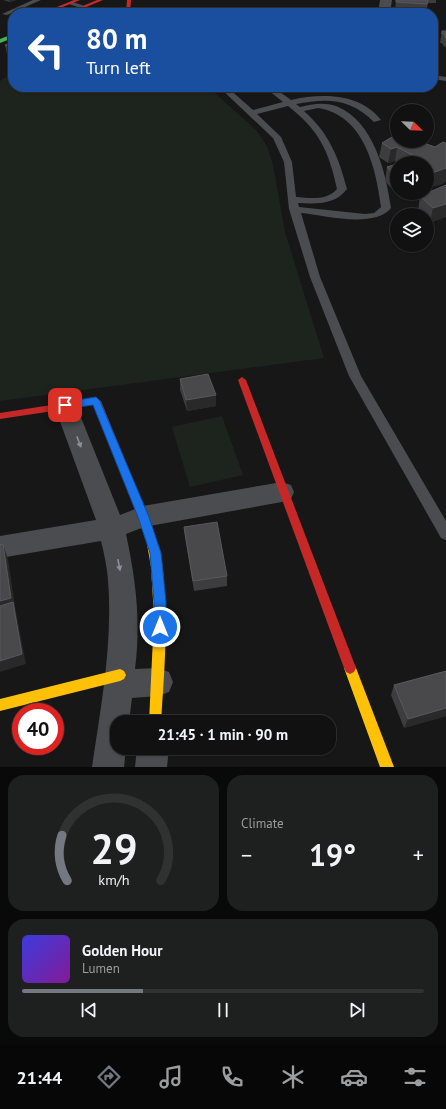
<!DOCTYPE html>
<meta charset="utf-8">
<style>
body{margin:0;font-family:"PT Sans",sans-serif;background:#1e1f1f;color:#f1f3f6;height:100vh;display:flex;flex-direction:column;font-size:15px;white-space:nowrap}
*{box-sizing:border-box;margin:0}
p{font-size:13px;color:#9c9d9f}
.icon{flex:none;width:22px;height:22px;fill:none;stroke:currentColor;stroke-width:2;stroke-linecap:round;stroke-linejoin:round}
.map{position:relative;height:767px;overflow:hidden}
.sheet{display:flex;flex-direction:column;gap:8px;padding:8px;background:#090909;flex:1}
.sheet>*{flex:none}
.hud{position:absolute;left:8px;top:8px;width:430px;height:84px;border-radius:16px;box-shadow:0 1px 3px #0004,0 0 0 1px #303131;background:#1a4fa0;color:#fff;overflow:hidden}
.needle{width:26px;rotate:113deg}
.tools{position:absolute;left:390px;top:104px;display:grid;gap:8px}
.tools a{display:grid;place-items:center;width:44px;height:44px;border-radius:50%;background:#111;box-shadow:0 1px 3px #0004,0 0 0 1px #303131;font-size:20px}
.speed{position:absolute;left:12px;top:703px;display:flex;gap:8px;font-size:20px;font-weight:700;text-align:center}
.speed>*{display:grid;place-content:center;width:52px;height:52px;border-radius:50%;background:#111;box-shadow:0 1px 3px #0004,0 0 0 1px #303131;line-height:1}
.speed .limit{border:6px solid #d22;background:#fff;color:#111}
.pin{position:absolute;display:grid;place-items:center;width:34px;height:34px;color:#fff;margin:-17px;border-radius:8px;box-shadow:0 2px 6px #0006}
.me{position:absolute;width:44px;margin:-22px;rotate:0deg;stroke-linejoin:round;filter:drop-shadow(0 0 3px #0008)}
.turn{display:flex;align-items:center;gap:14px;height:84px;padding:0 12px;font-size:18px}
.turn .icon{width:52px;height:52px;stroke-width:2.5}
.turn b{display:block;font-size:28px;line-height:34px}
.big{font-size:30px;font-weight:700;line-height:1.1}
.sheet .widget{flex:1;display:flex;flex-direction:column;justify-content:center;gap:6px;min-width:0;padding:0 14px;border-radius:16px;background:#1e1f1f}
.sheet .dial{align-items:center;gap:0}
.dial svg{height:104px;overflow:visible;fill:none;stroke:#303131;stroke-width:7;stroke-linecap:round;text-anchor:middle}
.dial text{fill:#f1f3f6;stroke:none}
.song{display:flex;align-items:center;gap:12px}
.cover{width:48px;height:48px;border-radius:6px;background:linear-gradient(135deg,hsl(240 70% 55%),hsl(290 70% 35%))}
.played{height:4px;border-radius:2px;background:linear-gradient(90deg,#757880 30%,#303131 30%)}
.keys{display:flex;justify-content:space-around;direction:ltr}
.heat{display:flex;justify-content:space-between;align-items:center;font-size:22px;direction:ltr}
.sheet .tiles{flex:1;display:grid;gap:8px;grid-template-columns:1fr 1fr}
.widget:last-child{grid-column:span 2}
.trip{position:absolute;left:110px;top:715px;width:226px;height:40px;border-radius:16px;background:#111;box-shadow:0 1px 3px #0004,0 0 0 1px #303131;font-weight:700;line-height:40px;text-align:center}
.menu{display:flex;height:64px;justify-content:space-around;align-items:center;background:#070707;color:#9c9d9f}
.menu .icon{width:28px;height:28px}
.menu .selected{color:#757880}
.menu b{font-size:18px;color:#f1f3f6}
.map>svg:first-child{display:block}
</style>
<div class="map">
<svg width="446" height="767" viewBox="0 0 446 767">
<rect width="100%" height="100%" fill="#171717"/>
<g fill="#1d241e">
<polygon points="13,72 13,87 208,87 256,130 267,146 273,165 285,232 324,358 0,401 0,81"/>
<polygon points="222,416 243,475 190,487 172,427"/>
</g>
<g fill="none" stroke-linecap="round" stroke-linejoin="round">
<g fill="#4b4c50" fill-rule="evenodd">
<polygon points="33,0 41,0 7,15 2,14"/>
<polygon points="69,2 73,2 105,13 95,13 69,4"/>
<polygon points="433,75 446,77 446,81 433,79"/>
<path d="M 219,87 L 227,87 L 253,110 L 283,102 L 264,87 L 273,87 L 291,100 C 322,93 360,93 381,120 L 374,122 C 350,98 327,98 296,104 L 300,107 C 312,104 324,102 336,106 C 374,121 386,173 391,208 C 374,229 324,215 301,213 L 320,277 L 361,376 L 446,521 L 446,540 L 441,538 L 349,376 L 310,277 L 289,209 L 284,162 L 273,138 ZM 288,106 C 319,130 329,151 337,189 C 327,201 310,198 296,197 L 292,162 L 281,137 L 257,114 ZM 318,108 C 364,115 376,168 381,207 L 374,213 L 365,214 L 299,207 L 298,203 C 316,204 335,205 347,189 C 339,158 329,133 304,111 Z"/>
</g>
<g fill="#4b4c50" fill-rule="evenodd">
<polygon points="380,0 392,0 390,13 378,13"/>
<path d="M 65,397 L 73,399 L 76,405 L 120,515 L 143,506 L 282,482 L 291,485 L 294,492 L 291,499 L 282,502 L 144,527 L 126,534 C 136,581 141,621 135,669 L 158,668 L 169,672 L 173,682 L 169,692 L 158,696 L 132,698 L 129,722 L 117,722 L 117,748 L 126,748 L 124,767 L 92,767 C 101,705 113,643 108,580 C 107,567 104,553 101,541 L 0,558 L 0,536 L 96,520 L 54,405 L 57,399 Z"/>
<polygon points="137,748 169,748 167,767 135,767"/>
</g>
<polygon fill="#4caf50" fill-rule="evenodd" points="13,34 13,38 0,43 0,39"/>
<g fill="#ffc107" fill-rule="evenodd">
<path d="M 152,539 L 156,541 C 162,554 163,569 164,583 C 168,630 164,676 161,722 L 149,722 L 154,616 L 151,567 L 147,544 L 148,541 Z"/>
<polygon points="350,662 354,664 356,668 394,767 380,767 344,668 346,664"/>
<polygon points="120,669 124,671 126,675 124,679 120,681 0,711 0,699"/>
</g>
<g fill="#c62828" fill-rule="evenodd">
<polygon points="74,0 80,0 48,13 42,13"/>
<polygon points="97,0 103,0 72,13 66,13"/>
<polygon points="127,0 131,0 130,13 126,13"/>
<polygon points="242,377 246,380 356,668 354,672 350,674 346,672 344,668 238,380"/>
<polygon points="96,398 101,401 148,517 157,544 156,547 152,549 148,547 138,517 93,405 0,419 0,413"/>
</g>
</g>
<g fill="#3d3d3f">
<polygon points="3,0 16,0 10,2"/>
<polygon points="396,0 436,0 436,3 428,3 426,13 395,10"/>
<polygon points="442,31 446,31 446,47 443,46 443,44 440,43"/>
<polygon points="13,42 13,58 7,54 5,45"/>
<polygon points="397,141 420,141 419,141 435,147 446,143 446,181 442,184 427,188 427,163 398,163 395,161 388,163 379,157 382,143"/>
<polygon points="397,164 397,193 412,193 399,197 385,181 387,167"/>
<polygon points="446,185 430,223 427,220 427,215 422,215 418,211 420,196"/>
<polygon points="180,379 216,406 187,411 180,390"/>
<polygon points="184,527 227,576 227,586 194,591 185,537"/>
<polygon points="446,671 446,716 404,728 391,695 394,685"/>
</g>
<g fill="#29292a">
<polygon points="9,0 16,0 10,2"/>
<polygon points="397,147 395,161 388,163 391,149"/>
<polygon points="446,168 446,181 442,184 427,188 427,175"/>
<polygon points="400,193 412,193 399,197"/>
<polygon points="446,204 446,217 430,223 433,208"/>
<polygon points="216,395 216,406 187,411 186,400"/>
<polygon points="3,544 8,559 16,612 26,664 0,672 0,601"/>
<polygon points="446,708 446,716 404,728 408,719"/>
</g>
<g fill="#49494c" stroke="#58595d">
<polygon points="396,0 428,0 427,4 396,2"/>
<polygon points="442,31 446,31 446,38 445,37 445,34 442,34"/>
<polygon points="13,42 13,49 5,45"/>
<polygon points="397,134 397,141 418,141 435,147 443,142 446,143 446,168 427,175 427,163 400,163 418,158 397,147 391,149 382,143"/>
<polygon points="397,164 397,178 387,167"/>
<polygon points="446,185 446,204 433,208 420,196"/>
<polygon points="208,374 216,395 186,400 180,379"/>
<polygon points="217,522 227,576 193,581 184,527"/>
<polygon points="3,544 11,598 0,601 0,545"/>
<polygon points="13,602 22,654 0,661 0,606"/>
<polygon points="446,671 446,708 408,719 394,685"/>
</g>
<defs><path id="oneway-solid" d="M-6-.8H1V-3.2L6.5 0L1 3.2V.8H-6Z"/></defs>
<g fill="#8c9099">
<use href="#oneway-solid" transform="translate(79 442) rotate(69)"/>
<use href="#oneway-solid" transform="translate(119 565) rotate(79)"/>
</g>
<polygon fill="#1a73e8" stroke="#114b97" points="96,397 100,401 149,517 161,553 166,602 166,627 164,631 160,633 156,631 154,627 154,602 150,553 138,517 93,405 65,409 60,405 65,402"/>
</svg>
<div class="tools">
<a><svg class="needle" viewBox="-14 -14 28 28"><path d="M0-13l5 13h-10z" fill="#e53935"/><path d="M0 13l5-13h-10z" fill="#9c9d9f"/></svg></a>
<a><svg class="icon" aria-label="sound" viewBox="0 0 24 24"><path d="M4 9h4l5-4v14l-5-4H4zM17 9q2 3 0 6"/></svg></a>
<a><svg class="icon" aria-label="layers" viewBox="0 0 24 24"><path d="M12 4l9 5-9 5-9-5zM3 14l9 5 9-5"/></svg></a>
</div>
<div class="speed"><div class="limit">40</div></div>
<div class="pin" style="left:65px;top:405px;background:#d93025"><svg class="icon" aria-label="arrive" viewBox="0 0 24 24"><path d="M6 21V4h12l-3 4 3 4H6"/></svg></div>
<svg class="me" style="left:160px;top:627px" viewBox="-20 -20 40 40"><circle r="17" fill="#1a73e8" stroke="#fff" stroke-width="3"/><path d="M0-11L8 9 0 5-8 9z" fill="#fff"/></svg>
<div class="trip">21:45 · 1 min · 90 m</div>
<div class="hud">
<div class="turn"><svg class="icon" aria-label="left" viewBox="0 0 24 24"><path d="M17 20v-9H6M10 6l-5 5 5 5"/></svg><div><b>80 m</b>Turn left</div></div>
</div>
</div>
<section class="sheet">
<div class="tiles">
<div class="widget dial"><svg viewBox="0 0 100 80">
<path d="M14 69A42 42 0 1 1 86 69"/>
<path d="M14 69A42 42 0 0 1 10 34" stroke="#757880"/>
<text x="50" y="56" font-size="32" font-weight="700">29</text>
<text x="50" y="72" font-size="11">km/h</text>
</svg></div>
<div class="widget"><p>Climate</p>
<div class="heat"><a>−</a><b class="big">19°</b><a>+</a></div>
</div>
<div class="widget">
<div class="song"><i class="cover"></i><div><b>Golden Hour</b><p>Lumen</p></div></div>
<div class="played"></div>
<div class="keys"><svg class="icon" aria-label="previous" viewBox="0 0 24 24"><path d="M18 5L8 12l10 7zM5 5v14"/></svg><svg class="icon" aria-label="pause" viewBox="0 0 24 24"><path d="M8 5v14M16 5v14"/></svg><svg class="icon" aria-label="next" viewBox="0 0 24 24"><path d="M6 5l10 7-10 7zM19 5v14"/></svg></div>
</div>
</div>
</section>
<nav class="menu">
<b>21:44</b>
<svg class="icon selected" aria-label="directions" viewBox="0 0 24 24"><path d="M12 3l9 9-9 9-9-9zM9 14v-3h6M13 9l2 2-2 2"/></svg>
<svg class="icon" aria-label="music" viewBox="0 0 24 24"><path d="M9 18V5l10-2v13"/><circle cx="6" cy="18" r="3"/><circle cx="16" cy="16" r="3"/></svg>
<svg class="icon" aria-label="phone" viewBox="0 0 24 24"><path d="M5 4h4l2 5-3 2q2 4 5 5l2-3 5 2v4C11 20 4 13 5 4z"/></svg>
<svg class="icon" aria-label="climate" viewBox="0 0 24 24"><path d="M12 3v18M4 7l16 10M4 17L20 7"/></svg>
<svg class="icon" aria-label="car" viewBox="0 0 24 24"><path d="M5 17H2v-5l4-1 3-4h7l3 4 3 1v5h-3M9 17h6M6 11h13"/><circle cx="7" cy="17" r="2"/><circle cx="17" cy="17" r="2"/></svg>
<svg class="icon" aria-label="filters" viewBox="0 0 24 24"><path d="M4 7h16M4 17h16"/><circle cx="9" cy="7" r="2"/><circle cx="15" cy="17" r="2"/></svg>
</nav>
